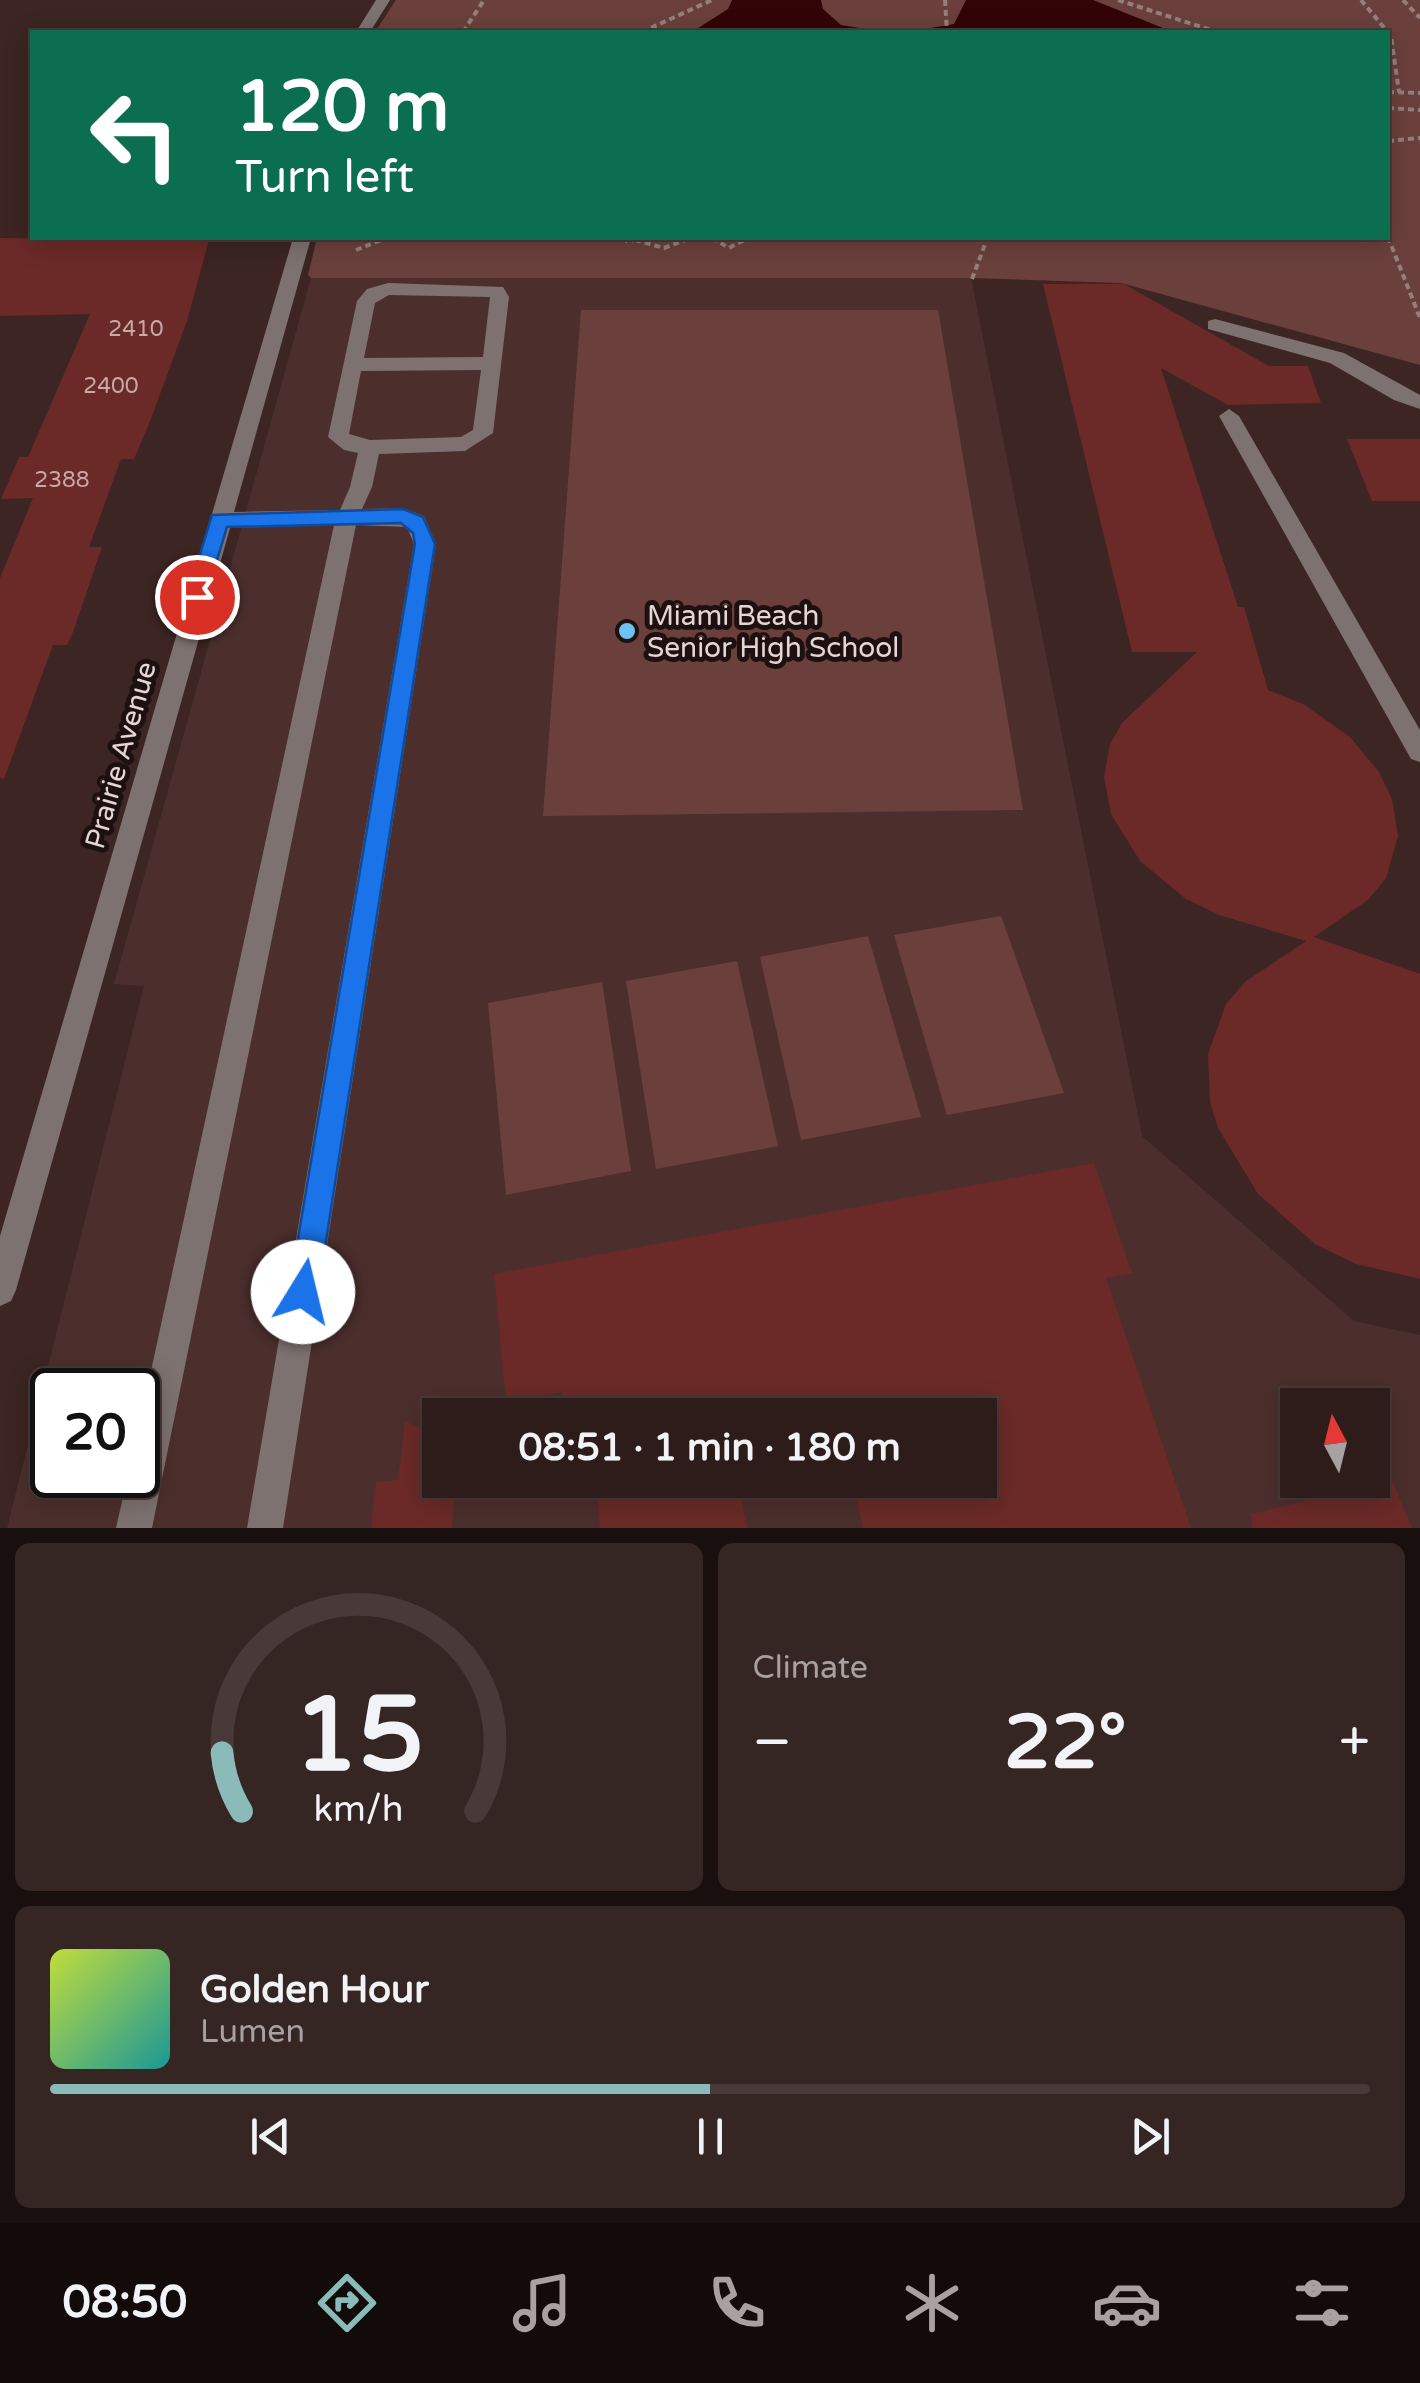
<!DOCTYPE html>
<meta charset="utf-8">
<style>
body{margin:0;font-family:"Varela Round",sans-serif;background:#352523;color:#f1f3f6;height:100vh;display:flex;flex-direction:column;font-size:38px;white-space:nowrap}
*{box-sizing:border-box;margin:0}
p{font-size:32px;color:#a7a1a2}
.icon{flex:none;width:55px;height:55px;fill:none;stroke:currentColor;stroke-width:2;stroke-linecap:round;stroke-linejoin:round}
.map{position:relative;height:1528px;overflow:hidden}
.side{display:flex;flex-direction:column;gap:15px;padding:15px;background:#190f0e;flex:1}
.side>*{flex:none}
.hud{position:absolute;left:30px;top:30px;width:1360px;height:210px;border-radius:0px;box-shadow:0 5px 25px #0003,0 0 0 2px #483a39;background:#0b6e4f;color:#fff;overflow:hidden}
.needle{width:65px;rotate:353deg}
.tools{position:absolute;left:1280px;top:1388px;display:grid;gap:20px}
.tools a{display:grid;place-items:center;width:110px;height:110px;border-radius:0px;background:#2d1c1a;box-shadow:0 5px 25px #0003,0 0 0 2px #483a39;font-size:50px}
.speed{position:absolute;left:30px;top:1368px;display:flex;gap:20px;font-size:50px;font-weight:700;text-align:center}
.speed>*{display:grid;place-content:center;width:130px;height:130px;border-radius:50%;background:#2d1c1a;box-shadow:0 5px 25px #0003,0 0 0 2px #483a39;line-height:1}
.speed .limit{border:5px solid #111;border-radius:15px;background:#fff;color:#111}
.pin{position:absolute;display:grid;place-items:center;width:85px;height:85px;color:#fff;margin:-42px;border:5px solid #fff;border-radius:50%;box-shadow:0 2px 10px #0007}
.me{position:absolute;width:110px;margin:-55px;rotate:9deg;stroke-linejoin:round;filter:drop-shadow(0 0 8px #0008)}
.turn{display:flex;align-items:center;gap:35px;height:210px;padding:0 40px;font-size:45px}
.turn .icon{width:130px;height:130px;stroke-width:2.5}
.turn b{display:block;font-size:70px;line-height:85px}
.big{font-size:75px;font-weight:800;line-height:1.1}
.side .card{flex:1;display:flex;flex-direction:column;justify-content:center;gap:15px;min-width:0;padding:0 35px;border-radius:15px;background:#352523}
.side .dial{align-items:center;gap:0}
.dial svg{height:260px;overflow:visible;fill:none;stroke:#483a39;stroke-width:7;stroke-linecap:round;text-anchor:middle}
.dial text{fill:#f1f3f6;stroke:none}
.song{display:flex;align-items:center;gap:30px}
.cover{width:120px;height:120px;border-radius:15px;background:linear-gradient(135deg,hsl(70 70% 55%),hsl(180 70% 35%))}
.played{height:10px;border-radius:5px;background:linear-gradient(90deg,#8bbbb9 50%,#483a39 50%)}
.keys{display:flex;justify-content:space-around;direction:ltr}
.heat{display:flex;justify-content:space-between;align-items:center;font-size:55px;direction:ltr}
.side .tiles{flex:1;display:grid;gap:15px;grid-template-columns:1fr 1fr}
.card:last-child{grid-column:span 2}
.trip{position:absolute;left:422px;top:1398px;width:575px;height:100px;border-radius:0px;background:#2d1c1a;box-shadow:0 5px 25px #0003,0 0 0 2px #483a39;font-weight:800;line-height:100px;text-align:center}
.tab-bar{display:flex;height:160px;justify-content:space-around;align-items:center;background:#120b0a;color:#a7a1a2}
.tab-bar .icon{width:70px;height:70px}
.tab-bar .active{color:#8bbbb9}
.tab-bar b{font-size:45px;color:#f1f3f6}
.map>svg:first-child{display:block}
</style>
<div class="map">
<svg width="1420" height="1528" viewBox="0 0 1420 1528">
<rect width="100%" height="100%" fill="#3c2522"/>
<path fill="#4c2f2d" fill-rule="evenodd" d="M 311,278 L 971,278 L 1142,1136 L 1354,1321 L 1420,1335 L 1420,1528 L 7,1528 L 144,986 L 114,984 ZM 52,1390 L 138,1390 L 138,1475 L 52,1475 ZM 1298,1405 L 1372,1405 L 1372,1480 L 1298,1480 ZM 440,1415 L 980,1415 L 980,1480 L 440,1480 Z"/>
<g fill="#6b403c">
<polygon points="396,0 1420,0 1420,365 1121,283 971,278 311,278 308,275 317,238 1388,238 1388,32 375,32"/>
<polygon points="581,310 938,310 1023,810 543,816"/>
<polygon points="1001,916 1064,1093 947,1115 894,935"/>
<polygon points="868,936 921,1117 801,1140 760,957"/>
<polygon points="737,961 778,1146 656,1169 626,981"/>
<polygon points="602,982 631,1171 506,1195 488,1003"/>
</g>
<g fill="#330405">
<polygon points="732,0 821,0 823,9 841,25 884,32 692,32 728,9"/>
<polygon points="966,0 1093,0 1173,32 907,32 954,24"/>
</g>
<g fill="#6b2a27">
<polygon points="0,238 209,240 187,321 149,424 134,459 121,459 89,547 102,547 73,632 67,645 53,645 4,779 0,778 0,578 33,498 1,499 19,457 28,457 90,314 0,316"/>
<polygon points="1043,284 1124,284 1269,366 1308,366 1321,403 1228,405 1161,368 1238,607 1244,607 1268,690 1305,705 1350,737 1379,772 1392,799 1398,836 1386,878 1368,900 1314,937 1420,974 1420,1279 1356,1264 1315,1244 1258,1194 1218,1128 1210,1102 1208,1054 1226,1004 1246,981 1306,941 1219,915 1186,899 1140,861 1111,814 1104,777 1110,744 1122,723 1197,652 1132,652"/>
<polygon points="1347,439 1420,439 1420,501 1372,501"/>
<polygon points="1094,1163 1132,1273 1106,1278 1191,1528 863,1528 852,1480 980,1480 980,1415 838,1415 834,1400 777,1415 564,1415 561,1392 506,1403 494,1274"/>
<polygon points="405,1421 440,1437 440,1480 456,1480 452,1528 371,1528 376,1482 398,1480"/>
<polygon points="596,1480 738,1480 747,1528 600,1528"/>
<polygon points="1392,1480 1412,1528 1252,1528 1251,1514"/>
</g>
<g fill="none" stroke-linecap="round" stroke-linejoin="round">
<g stroke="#93807d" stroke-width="4" stroke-dasharray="6 4" stroke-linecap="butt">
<polyline points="945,0 947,32"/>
<polyline points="1118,0 1217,32"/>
<polyline points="1361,0 1391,36 1399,92"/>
<polyline points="1403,0 1420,18"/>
<polyline points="463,32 484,0"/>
<polyline points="642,32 712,0"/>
<polyline points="1388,92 1420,93"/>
<polyline points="1388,108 1420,110"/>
<polyline points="1388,141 1420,138"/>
<polyline points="1388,237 1420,318"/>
<polyline points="623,238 628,242 640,238"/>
<polyline points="712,238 729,248 748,238"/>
<polyline points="979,238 1053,238"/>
<polyline points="635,240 664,248 691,238"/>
<polyline points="356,250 386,238"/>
<polyline points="972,279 987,239"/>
</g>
<g fill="#7e7270" fill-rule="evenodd">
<polygon points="376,0 390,0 370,32 356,32"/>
<path d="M 293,238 L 311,238 L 234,512 L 340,510 L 350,487 L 358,453 L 344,450 L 328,437 L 357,301 L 367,289 L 388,283 L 503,287 L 509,297 L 493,433 L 465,451 L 379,454 L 372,487 L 362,509 L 403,508 L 424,516 L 436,544 L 283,1528 L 247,1528 L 414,544 L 407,527 L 356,525 L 152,1528 L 116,1528 L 128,1475 L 138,1475 L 138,1431 L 334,525 L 230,528 L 16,1290 L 11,1301 L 0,1306 L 0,1236 ZM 389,295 L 490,297 L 483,357 L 364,358 L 375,303 ZM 481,370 L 473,430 L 461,437 L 370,440 L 349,434 L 361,371 Z"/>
<polygon points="1215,319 1344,353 1420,395 1420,409 1394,400 1330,363 1208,329 1208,321"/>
<polygon points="1229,409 1239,416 1420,730 1420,762 1411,759 1219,416"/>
</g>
</g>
<polygon fill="#1a73e8" stroke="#114b97" stroke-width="2.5" points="403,509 423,517 435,544 318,1292 314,1302 303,1306 293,1302 289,1292 415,544 413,533 401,523 227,527 204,603 190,603 187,597 212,515"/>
<circle fill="#6dc2f3" stroke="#1c1110" stroke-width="4" cx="627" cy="631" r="10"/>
<g text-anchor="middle" stroke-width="10" stroke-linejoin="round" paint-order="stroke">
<g font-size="22" fill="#c6aaa8">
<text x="136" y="336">2410</text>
<text x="111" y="393">2400</text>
<text x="62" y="487">2388</text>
</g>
<g font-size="28" fill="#e5d5d3" stroke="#1c1110" text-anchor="start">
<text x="647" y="625">Miami Beach<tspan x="647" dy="32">Senior High School</tspan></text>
</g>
<g font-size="28" fill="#e5d5d3" stroke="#1c1110">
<text transform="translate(120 755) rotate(-74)" y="10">Prairie Avenue</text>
</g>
</g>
</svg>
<div class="tools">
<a><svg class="needle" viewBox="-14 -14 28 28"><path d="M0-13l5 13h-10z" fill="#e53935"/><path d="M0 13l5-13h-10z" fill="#a7a1a2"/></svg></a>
</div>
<div class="speed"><div class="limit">20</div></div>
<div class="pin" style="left:197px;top:597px;background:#d93025"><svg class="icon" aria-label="arrive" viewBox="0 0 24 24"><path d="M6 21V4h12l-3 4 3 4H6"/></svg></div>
<svg class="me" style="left:303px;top:1292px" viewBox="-20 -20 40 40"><circle r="19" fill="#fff"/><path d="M0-13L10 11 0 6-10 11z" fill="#1a73e8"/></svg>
<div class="trip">08:51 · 1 min · 180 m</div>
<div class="hud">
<div class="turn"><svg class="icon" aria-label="left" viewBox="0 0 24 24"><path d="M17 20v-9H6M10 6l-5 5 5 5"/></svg><div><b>120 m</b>Turn left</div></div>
</div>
</div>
<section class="side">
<div class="tiles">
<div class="card dial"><svg viewBox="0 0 100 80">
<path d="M14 69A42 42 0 1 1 86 69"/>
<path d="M14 69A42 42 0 0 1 8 51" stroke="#8bbbb9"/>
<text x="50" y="56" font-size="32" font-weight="700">15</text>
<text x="50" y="72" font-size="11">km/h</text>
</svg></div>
<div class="card"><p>Climate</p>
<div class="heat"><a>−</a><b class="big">22°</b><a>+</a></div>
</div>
<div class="card">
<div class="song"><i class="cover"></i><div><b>Golden Hour</b><p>Lumen</p></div></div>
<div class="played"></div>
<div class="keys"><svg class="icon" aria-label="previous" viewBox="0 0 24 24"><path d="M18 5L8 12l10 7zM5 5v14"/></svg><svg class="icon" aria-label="pause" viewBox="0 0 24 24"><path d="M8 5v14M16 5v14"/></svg><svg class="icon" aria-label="next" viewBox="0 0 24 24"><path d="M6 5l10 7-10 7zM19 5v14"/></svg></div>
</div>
</div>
</section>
<nav class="tab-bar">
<b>08:50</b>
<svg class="icon active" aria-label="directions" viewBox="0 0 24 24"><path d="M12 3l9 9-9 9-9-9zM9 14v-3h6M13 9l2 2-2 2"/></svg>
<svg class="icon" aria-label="music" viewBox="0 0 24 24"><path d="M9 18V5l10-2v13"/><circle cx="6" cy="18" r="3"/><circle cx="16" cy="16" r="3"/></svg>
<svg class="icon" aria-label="phone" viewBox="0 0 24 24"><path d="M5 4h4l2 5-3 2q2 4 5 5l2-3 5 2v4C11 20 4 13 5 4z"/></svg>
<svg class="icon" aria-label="climate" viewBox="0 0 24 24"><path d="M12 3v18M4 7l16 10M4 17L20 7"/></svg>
<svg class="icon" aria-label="car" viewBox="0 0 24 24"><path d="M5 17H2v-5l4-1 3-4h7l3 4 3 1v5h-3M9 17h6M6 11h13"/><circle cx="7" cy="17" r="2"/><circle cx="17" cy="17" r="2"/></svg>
<svg class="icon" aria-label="filters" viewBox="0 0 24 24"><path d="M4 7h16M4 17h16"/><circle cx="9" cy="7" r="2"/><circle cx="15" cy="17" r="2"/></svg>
</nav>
